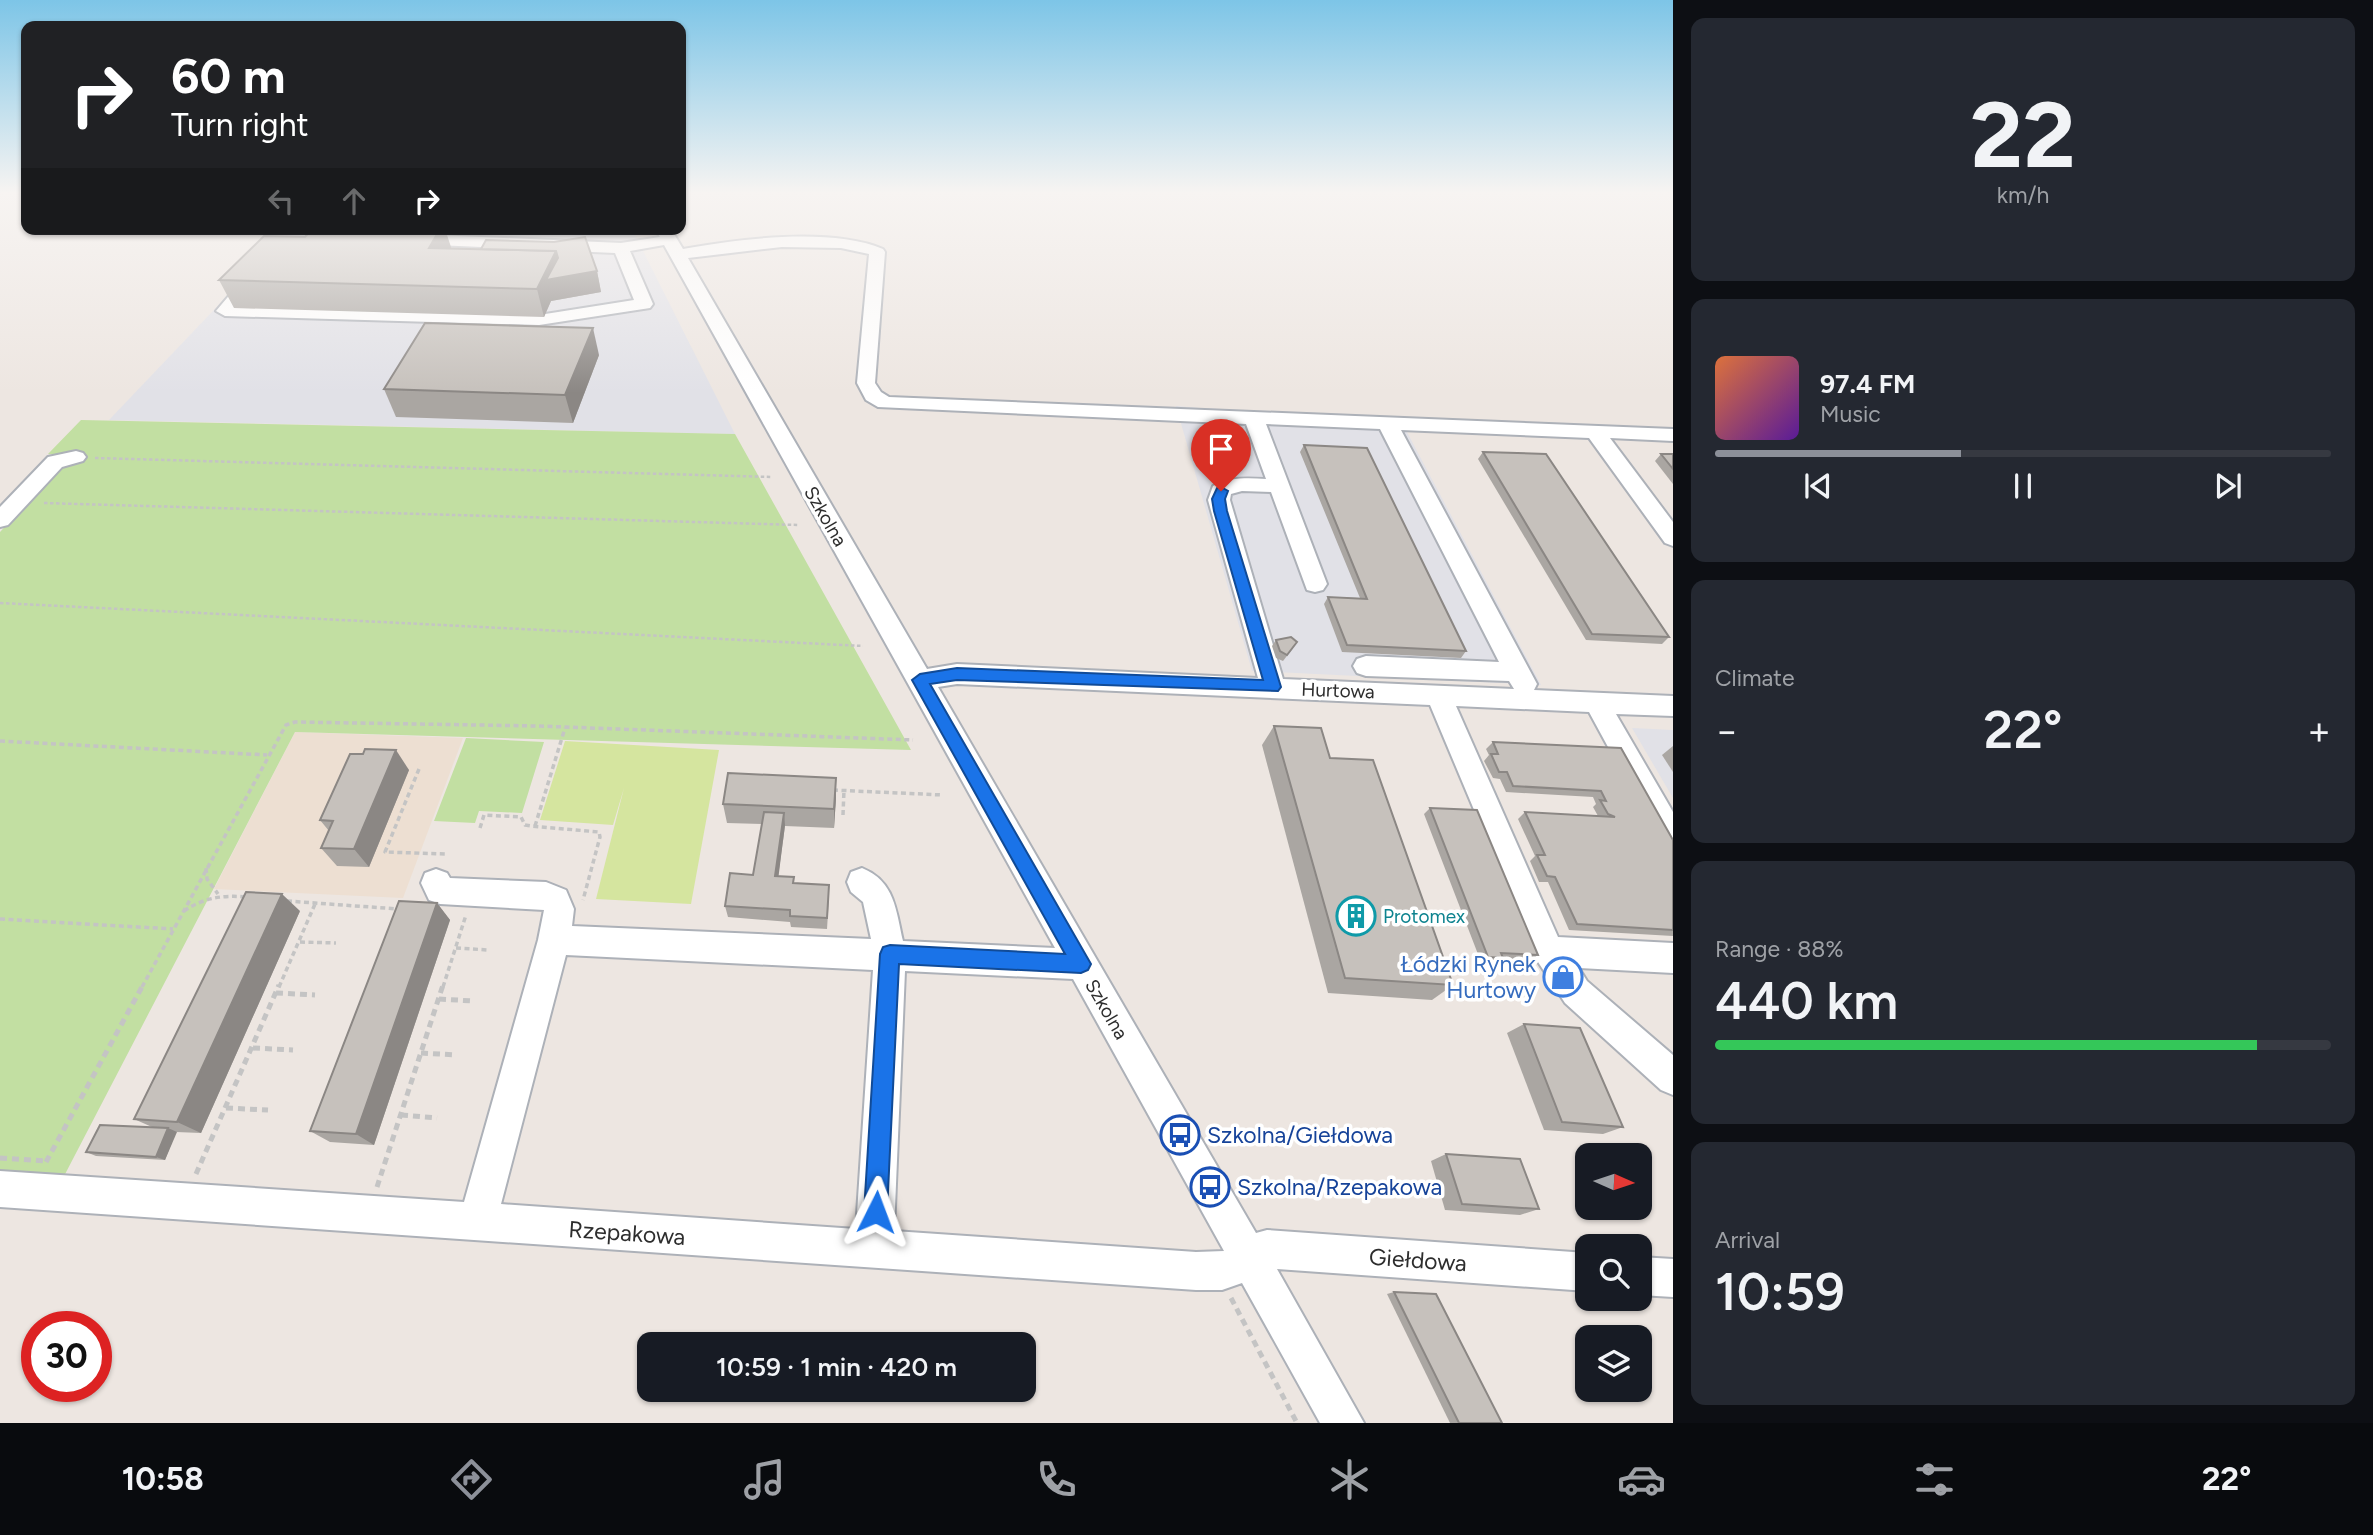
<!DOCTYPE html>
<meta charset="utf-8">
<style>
body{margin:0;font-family:Figtree,sans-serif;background:#242831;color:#f1f3f6;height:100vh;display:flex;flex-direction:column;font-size:26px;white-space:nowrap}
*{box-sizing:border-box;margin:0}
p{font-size:23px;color:#9ea1a6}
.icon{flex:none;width:38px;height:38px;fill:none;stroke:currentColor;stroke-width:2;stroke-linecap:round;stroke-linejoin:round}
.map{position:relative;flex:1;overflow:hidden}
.sheet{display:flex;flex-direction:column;gap:18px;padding:18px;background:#0d0f14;width:700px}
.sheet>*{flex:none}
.hud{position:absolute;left:21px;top:21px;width:665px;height:214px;border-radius:14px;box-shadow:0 2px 5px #0004;background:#202124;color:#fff;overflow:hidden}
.needle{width:46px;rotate:93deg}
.tools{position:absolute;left:1575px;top:1143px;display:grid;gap:14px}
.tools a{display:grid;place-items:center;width:77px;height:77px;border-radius:14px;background:#171b24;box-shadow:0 2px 5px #0004;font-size:35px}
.speed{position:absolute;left:21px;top:1311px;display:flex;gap:14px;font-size:35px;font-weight:700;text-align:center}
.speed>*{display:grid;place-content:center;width:91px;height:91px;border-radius:50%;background:#171b24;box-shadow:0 2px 5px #0004;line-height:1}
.speed .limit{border:10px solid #d22;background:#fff;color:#111}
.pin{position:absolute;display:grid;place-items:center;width:60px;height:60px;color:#fff;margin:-72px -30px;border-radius:50% 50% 50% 0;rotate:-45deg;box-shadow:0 0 7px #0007}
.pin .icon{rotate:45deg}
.me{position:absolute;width:77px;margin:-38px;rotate:3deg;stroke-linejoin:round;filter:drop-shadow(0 0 5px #0008)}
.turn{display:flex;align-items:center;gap:24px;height:147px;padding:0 35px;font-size:32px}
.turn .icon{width:91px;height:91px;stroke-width:2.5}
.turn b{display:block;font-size:49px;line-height:60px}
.lanes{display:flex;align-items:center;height:66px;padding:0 35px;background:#0003;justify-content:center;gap:35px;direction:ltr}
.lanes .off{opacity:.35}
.big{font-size:52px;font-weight:600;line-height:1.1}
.sheet .tile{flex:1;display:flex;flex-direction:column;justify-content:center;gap:10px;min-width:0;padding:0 24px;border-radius:14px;background:#242831}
.sheet .dial{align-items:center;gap:0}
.dial b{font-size:91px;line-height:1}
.song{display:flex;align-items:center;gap:21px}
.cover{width:84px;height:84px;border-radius:10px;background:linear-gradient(135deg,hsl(20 70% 55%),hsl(270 70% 35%))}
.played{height:7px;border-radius:4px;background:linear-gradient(90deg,#8c9099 40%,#363941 40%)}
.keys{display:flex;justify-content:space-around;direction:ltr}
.heat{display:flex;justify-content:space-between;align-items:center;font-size:38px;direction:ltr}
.charge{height:10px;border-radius:5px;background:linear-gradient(90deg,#34c759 88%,#363941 0)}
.trip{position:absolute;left:637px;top:1332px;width:399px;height:70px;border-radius:14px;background:#171b24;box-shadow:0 2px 5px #0004;font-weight:600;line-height:70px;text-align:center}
.tab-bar{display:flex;height:112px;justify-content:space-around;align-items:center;background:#090b0e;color:#9ea1a6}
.tab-bar .icon{width:49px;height:49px}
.tab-bar .on{color:#8c9099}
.tab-bar b{font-size:32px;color:#f1f3f6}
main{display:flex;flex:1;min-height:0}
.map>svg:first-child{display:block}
</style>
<main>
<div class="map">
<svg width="1673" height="1423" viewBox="0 0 1673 1423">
<rect width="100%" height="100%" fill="#ede6e1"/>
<g fill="#e1e1e7">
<polygon points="291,229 632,229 735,434 109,420"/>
<polygon points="1176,406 1297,416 1400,419 1541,685 1252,671"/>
<polygon points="1632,728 1673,730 1673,798"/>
</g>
<polygon fill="#eddfd2" points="295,732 463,738 403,898 214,889"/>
<g fill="#c2dfa2">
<polygon points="81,420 735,434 911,750 295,732 62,1180 0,1176 0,532 71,456 48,454"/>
<polygon points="466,738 544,742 522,813 479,811 475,823 434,821"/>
</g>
<polygon fill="#d5e59f" points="565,741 719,750 691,904 596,899 624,788 613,825 540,820"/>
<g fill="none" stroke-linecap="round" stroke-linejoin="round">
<g stroke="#adb1b8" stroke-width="4">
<g id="minor">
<path d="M 655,229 L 671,229 L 683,249 C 738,239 830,227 883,249 L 885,252 L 875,383 L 881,392 L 889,397 L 1673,429 L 1673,441 L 1610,438 L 1673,522 L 1673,546 L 1665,543 L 1589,438 L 1401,430 L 1537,684 L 1534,690 L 1673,696 L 1673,716 L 1616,714 L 1673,812 L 1673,852 L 1663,848 L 1589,712 L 1456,706 L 1558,937 L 1673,943 L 1673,973 L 1579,968 L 1587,981 L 1673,1055 L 1673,1095 L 1661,1090 L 1565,1003 L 1538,962 L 1430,705 L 957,684 L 938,687 L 1256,1233 L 1267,1230 L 1587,1253 L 1587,1291 L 1277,1269 L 1364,1423 L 1320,1423 L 1242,1283 L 1222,1290 L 1196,1290 L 0,1207 L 0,1171 L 464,1202 L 538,940 L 544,910 L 440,904 L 429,900 L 421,883 L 425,873 L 436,869 L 447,873 L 450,878 L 546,882 L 566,890 L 574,909 L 572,926 L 871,939 L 863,902 L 851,892 L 847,882 L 851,872 L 862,868 C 895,881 896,911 903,941 L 1055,948 L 664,245 L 630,251 L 653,304 L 650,308 L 539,325 L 225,316 L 216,311 L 249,272 L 255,271 L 263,276 L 238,306 L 539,315 L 634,300 L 615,253 L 413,244 L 405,239 L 413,234 L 621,243 L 660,237 ZM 782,247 L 841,248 L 869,254 L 857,383 L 866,400 L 878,407 L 1246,424 L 1266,479 C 1247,478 1231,477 1213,486 L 1208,500 L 1258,678 L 957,664 L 927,669 L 688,258 ZM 1266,424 L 1380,429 L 1499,662 L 1366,656 L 1357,659 L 1353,666 L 1357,673 L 1366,676 L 1509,681 L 1514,689 L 1283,679 L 1230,500 L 1231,494 L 1242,491 L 1271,492 L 1307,590 L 1315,592 L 1323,590 L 1327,584 ZM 566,955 L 873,970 L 856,1229 L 501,1204 ZM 905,971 L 1073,979 L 1224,1251 L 1196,1252 L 894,1231 Z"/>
<polygon points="76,451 83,453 86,457 83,461 62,467 8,525 0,527 0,507 48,457"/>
<polygon points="1640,1257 1673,1259 1673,1297 1640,1295"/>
</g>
</g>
<g stroke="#c4c4c4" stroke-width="2.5" stroke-dasharray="3.5 2.5" stroke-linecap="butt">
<polyline points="95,458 772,477"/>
<polyline points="44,503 798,525"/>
<polyline points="0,603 863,646"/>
</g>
<g stroke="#c4c4c4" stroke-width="3.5" stroke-dasharray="5 3.5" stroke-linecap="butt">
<polyline points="0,741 267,755"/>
<polyline points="419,769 385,852 446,854"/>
<polyline points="833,790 943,795"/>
<polyline points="843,815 844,790"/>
<polyline points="535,826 565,728"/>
<polyline points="480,828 484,815 521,817 525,825 531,826 599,832 600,837 583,900"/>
<polyline points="206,868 207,879 218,894"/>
<polyline points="287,901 398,909"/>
<path d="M 184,911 C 205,897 223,895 248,897"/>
<polyline points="0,919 173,929"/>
<polyline points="300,942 336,943"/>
<polyline points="456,948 488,950"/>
<polyline points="142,987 286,725 295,722 538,726 913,740"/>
<polyline points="279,987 315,904"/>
<polyline points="443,987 466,915"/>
</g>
<g stroke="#c4c4c4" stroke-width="5" stroke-dasharray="7 5" stroke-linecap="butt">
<polyline points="276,993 315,995"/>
<polyline points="439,999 473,1001"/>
<polyline points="253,1048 293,1050"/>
<polyline points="421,1053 456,1055"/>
<polyline points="226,1108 268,1110"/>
<polyline points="401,1115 437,1118"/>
<polyline points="0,1158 46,1161"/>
<polyline points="46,1162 143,985"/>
<polyline points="196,1174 279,985"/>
<polyline points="377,1187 443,985"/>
<polyline points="1231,1298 1297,1423"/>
</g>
<use href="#minor" fill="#fff" fill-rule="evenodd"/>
</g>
<g fill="#aaa6a2">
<polygon points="490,229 553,229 552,231"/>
<polygon points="305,237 451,248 597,271 601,292 551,301 544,317 234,308 219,280"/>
<polygon points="599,355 573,423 396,417 384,389"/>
<polygon points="1304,445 1466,651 1461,658 1342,652 1324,604 1328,597 1360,598 1300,452"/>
<polygon points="1483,452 1669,637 1662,644 1586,640 1478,459"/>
<polygon points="1661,454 1673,454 1673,484 1655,461"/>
<polygon points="1276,640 1293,648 1283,661 1276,658 1272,646"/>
<polygon points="1274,726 1330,758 1453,985 1432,1000 1328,993 1262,745"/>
<polygon points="1493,742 1621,748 1673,840 1673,936 1569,930 1548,882 1539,882 1530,861 1535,856 1518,819 1525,812 1598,816 1593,807 1596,804 1593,797 1506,792 1500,779 1493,778 1484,761 1489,755 1486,749"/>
<polygon points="1673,746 1673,772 1662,755"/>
<polygon points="363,754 409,770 369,867 337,866 321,848 329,831 320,820"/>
<polygon points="836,797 834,828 785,826 778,877 794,877 794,883 829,897 827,929 791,927 790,922 728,917 725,906 753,875 762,824 727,823 723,804"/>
<polygon points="1430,808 1538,955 1530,960 1502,959 1495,963 1481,962 1424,814"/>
<polygon points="437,903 450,920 374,1145 330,1142 310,1131"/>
<polygon points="300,911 201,1133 176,1132 165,1160 96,1156 86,1152 152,1127 134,1119"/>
<polygon points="1524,1024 1623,1127 1603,1134 1544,1130 1507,1033"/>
<polygon points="1446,1154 1539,1209 1520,1215 1445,1210 1431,1161"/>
<polygon points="1394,1292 1502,1423 1450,1423 1387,1294"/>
</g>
<g fill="#8b8784">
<polygon points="440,229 445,229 452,250 429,248"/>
<polygon points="556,251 597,271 601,292 551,301 544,317 537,289"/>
<polygon points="593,328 599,355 573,423 565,395"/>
<polygon points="396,750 409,770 369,867 354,849"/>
<polygon points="836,778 836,797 834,828 834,809"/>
<polygon points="784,813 785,825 777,888 775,876"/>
<polygon points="282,894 300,911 201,1133 177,1122"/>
<polygon points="437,903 450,920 374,1145 356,1134"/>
<polygon points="168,1128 177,1132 165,1160 156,1157"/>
</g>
<g fill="#c6c1bc" stroke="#8b8784" stroke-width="2">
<polygon points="312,229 440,229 429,248 556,251 537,289 219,280 264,236 305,237"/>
<polygon points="585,237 597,271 546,280 558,258 556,251 481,249 486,240 554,242"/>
<polygon points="425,323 593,328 565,395 384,389"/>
<polygon points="1304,445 1367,448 1466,651 1347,645 1328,597 1367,599"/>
<polygon points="1483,452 1546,454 1669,637 1592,634"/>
<polygon points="1661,454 1673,454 1673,469"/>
<polygon points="1291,637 1297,642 1287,655 1280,651 1276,640"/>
<polygon points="1274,726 1321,728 1330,758 1373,760 1453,985 1345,978"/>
<polygon points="1493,742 1621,748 1673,840 1673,930 1577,924 1555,877 1547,876 1537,855 1545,855 1525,812 1615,817 1608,814 1600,800 1606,801 1601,791 1513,786 1507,772 1499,772 1491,754 1498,754"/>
<polygon points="365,749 396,750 354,849 321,848 333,821 320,820 350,754 363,754"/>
<polygon points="728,773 836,778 834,809 723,804"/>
<polygon points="1430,808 1477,810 1538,955 1501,953 1503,958 1488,957"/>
<polygon points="764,812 784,813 775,876 794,877 793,883 829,885 827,918 790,916 790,910 725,906 730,873 753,875"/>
<polygon points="246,892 282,894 177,1122 134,1119"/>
<polygon points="399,901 437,903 356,1134 310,1131"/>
<polygon points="1524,1024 1580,1028 1623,1127 1562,1122"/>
<polygon points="100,1125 168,1128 156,1157 86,1152"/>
<polygon points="1446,1154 1520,1159 1539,1209 1462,1204"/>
<polygon points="1394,1292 1436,1294 1502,1423 1459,1423"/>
</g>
<linearGradient id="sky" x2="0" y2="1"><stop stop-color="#7dc5e7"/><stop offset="0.49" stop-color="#f7f4f2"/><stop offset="1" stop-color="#f7f4f2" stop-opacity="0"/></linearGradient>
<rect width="1673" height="393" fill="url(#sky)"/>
<polygon fill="#1a73e8" stroke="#114b97" stroke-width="2" points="1221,487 1228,491 1225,499 1227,511 1281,687 1278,691 957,680 930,684 1091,964 1088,970 1081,973 899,964 887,1212 884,1220 876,1223 867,1220 864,1212 880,954 883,947 890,945 1065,954 912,680 920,674 957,668 1263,680 1214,511 1212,499 1217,488"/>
<defs>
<g id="building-ring" transform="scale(2.0125)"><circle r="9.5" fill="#fff" stroke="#0f9aa8" stroke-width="1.5"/><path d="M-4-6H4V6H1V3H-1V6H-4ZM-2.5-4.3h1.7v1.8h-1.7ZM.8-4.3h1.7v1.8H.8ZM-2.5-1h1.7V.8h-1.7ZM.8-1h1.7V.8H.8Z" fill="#0f9aa8"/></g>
<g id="shop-ring" transform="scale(2.0125)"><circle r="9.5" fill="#fff" stroke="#3f7fe0" stroke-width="1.5"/><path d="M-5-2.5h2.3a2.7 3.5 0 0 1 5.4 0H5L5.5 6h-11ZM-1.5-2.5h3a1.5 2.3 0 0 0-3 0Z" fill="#3f7fe0"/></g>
<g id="bus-ring" transform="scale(2.0125)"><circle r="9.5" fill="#fff" stroke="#1a4fb4" stroke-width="1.5"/><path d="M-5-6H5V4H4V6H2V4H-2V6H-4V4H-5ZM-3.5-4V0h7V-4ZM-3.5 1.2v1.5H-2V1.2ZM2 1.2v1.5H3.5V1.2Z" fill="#1a4fb4"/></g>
</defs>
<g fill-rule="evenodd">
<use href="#building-ring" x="1356" y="916"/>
<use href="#shop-ring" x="1563" y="977"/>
<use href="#bus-ring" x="1180" y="1135"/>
<use href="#bus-ring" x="1210" y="1187"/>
</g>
<g text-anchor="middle" stroke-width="7" stroke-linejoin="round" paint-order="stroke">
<g font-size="19" fill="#2d2d2d" stroke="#fff">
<text transform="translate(826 516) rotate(60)" y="7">Szkolna</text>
<text transform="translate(1338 690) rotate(2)" y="7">Hurtowa</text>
<text transform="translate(1107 1009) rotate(60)" y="7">Szkolna</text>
</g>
<g font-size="19" fill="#0d838f" stroke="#fff" text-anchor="start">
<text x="1383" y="923">Protomex</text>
</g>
<g font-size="23" fill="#366cbe" stroke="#fff" text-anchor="end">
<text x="1536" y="972">Łódzki Rynek<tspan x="1536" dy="26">Hurtowy</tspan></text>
</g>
<g font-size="23" fill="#164399" stroke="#fff" text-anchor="start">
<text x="1207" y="1143">Szkolna/Giełdowa</text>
<text x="1237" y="1195">Szkolna/Rzepakowa</text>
</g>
<g font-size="23" fill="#2d2d2d" stroke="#fff">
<text transform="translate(627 1233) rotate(4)" y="8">Rzepakowa</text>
<text transform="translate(1418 1260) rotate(4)" y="8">Giełdowa</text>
</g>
</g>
</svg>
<div class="tools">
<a><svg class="needle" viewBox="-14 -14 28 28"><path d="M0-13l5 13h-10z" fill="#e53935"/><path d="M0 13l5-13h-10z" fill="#9ea1a6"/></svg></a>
<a><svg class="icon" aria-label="search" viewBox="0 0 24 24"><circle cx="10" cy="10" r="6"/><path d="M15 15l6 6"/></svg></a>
<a><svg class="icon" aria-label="layers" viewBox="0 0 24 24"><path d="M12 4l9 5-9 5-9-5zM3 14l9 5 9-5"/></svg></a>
</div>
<div class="speed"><div class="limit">30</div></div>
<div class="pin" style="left:1221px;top:491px;background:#d93025"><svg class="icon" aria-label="arrive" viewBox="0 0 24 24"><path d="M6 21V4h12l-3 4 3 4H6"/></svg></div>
<svg class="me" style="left:876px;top:1212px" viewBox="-20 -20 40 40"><path d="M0-17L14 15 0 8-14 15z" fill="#1a73e8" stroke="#fff" stroke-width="4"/></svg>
<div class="trip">10:59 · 1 min · 420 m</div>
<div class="hud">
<div class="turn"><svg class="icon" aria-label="right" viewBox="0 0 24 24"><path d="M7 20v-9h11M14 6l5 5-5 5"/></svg><div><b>60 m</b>Turn right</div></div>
<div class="lanes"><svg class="icon off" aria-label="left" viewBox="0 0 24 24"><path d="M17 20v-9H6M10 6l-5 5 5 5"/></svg><svg class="icon off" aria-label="ahead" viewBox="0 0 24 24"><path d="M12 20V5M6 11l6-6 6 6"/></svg><svg class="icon" aria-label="right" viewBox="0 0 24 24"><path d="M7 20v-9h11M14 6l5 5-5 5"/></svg></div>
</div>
</div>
<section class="sheet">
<div class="tile dial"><b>22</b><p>km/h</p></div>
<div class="tile">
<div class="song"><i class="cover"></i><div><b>97.4 FM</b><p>Music</p></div></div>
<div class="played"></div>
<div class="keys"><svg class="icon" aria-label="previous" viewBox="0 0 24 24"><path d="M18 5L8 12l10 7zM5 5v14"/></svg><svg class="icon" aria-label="pause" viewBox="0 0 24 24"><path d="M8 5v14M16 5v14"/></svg><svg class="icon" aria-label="next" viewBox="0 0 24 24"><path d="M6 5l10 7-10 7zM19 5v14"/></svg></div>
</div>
<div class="tile"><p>Climate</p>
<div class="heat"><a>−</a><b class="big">22°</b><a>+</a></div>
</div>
<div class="tile"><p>Range · 88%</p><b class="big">440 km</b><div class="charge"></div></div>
<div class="tile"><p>Arrival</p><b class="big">10:59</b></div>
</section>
</main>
<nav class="tab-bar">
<b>10:58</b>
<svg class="icon on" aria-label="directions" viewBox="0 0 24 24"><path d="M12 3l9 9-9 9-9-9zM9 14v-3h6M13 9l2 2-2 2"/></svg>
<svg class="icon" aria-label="music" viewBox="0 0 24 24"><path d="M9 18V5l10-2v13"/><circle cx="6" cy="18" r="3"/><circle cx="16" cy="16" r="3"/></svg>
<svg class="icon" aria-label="phone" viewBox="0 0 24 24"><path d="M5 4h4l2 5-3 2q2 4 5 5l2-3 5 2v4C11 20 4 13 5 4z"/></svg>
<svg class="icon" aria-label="climate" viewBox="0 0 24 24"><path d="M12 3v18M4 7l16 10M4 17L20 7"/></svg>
<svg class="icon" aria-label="car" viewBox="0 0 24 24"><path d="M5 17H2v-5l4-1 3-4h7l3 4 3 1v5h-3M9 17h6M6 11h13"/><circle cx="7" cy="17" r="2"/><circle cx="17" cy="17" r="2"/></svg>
<svg class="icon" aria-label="filters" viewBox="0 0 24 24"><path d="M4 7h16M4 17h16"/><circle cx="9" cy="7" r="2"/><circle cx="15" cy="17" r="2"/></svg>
<b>22°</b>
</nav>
